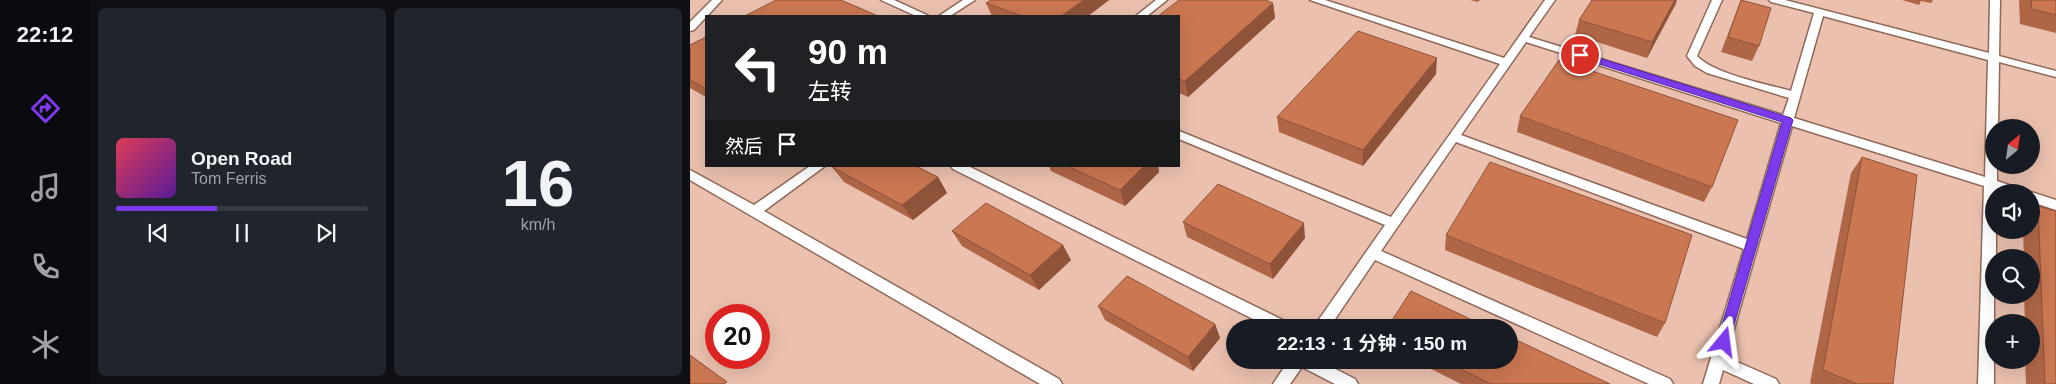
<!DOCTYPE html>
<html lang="zh">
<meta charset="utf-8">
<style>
body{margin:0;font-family:Helvetica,"Noto Sans SC",sans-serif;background:#20242c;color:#f1f3f6;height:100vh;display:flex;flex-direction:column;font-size:19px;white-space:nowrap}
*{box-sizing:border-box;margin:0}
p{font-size:16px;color:#9ea1a6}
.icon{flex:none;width:28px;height:28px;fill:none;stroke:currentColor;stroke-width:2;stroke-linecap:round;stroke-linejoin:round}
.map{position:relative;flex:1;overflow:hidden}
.panel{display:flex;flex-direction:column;gap:8px;padding:8px;background:#0d0f14;width:600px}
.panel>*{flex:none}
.top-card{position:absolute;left:15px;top:15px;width:475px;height:152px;border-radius:0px;box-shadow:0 5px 20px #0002;background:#202124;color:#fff;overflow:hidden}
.needle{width:32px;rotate:29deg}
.tools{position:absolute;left:1295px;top:119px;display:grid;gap:10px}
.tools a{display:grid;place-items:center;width:55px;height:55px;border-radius:50%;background:#171b24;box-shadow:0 5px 20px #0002;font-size:25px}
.speed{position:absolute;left:15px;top:304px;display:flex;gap:10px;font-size:25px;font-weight:700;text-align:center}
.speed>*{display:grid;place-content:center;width:65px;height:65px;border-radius:50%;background:#171b24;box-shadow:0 5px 20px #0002;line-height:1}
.speed .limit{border:8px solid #d22;background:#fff;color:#111}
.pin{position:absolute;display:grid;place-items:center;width:42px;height:42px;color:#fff;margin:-21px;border:2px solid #fff;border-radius:50%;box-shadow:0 1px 5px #0007}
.me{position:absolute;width:55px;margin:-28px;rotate:16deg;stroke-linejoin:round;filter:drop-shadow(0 0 4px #0008)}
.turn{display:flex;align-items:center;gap:18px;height:105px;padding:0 20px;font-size:22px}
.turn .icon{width:65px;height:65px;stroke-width:2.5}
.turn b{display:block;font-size:35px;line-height:42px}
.then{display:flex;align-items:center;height:48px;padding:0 20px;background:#0003;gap:10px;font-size:19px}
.panel .tile{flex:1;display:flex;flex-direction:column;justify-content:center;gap:8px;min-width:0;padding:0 18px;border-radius:8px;background:#20242c}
.panel .dial{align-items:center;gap:0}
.dial b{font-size:65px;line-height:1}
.song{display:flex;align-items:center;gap:15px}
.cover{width:60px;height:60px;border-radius:8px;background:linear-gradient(135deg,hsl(350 70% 55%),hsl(270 70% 35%))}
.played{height:5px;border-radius:2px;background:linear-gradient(90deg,#7c3aed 40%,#363941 40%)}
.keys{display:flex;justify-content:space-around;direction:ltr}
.panel .tiles{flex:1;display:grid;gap:8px;grid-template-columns:repeat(2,1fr)}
.trip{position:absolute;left:536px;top:319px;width:292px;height:50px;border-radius:25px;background:#171b24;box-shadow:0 5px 20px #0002;font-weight:700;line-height:50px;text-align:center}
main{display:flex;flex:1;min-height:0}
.tab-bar{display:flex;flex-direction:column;width:90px;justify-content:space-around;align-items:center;background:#090b0e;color:#9ea1a6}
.tab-bar .icon{width:35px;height:35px}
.tab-bar .on{color:#7c3aed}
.tab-bar b{font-size:22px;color:#f1f3f6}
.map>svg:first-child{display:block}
</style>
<main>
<nav class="tab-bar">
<b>22:12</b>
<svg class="icon on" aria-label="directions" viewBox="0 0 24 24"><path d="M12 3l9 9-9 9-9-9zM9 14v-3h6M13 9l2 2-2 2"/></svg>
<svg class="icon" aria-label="music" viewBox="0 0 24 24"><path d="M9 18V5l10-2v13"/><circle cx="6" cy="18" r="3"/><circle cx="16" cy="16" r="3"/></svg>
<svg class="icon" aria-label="phone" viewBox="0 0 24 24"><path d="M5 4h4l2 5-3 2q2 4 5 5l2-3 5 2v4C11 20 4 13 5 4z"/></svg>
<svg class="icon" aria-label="climate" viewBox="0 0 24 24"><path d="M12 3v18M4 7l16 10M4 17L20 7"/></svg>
</nav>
<section class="panel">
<div class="tiles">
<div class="tile">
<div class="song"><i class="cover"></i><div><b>Open Road</b><p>Tom Ferris</p></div></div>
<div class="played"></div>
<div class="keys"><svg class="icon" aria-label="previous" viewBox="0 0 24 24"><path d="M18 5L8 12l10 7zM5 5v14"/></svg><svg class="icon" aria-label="pause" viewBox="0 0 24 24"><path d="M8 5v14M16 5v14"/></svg><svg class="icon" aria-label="next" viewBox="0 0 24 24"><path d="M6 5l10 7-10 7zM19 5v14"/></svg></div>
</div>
<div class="tile dial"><b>16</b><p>km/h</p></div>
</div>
</section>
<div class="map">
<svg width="1366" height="384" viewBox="0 0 1366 384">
<rect width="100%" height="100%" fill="#ebc0af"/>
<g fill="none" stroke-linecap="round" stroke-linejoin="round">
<g stroke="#8f6959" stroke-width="3">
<g id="lane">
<polygon points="22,0 32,0 4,30 0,31 0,22"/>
<polygon points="191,0 204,0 239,16 226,16"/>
<polygon points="273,0 285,0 260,16 249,16"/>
<polygon points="466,0 477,0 457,16 446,16"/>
<path d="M 620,0 L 635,0 L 814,58 L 855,0 L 865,0 L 839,37 L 1093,115 L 1099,98 L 1017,73 L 1005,66 L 997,56 L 1022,0 L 1032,0 L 1007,56 C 1024,74 1076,84 1101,91 L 1124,13 L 1081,2 L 1079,0 L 1095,0 L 1299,53 L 1300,0 L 1310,0 L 1309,56 L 1366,71 L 1366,77 L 1309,62 L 1308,128 L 1304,128 L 1304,165 L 1307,165 L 1307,181 L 1331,189 L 1333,192 L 1314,192 L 1307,190 L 1307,192 L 1304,192 L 1304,230 L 1306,230 L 1306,258 L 1304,258 L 1304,384 L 1288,384 L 1294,186 L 1102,126 L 1036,357 L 1086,379 L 1089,384 L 1064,384 L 1033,370 L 1029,384 L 1013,384 L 1054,249 L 766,142 L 691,251 L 980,379 L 983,384 L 959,384 L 685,260 L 639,328 L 623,328 L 695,225 L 489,139 L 489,131 L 701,217 L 810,64 ZM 1133,16 L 1298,60 L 1295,177 L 1104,118 ZM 836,42 L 1091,123 L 1057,239 L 771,135 Z"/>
<polygon points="120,166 135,166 74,211 369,379 372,384 350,384 0,180 0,170 64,205"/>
<polygon points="261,166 278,166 601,324 603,328 581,328 263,169"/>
<polygon points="1340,192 1341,192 1366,200 1366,210 1341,202"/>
<polygon points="599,360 628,360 665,379 668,384 645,384 612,367 600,384 583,384"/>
</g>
</g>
<use href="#lane" fill="#fff" fill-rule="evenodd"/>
</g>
<g fill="#af6647">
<polygon points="419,0 398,16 302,16 296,3"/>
<polygon points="780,0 790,0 788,2"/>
<polygon points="1051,0 1069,46 1062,61 1031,52"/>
<polygon points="1212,0 1243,0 1241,3 1231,1 1229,5"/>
<polygon points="1329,0 1366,0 1366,33 1330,24"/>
<polygon points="987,2 957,58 885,35 889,20"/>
<polygon points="583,3 585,18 498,97 489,93 489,16"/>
<polygon points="16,37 16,97 0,88 0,45"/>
<polygon points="746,74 673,166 589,132 587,117"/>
<polygon points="830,116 1022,187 1014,202 827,132"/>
<polygon points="1172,157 1203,384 1122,384 1120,383 1161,173"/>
<polygon points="359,166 468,166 469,172 435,206 361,171"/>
<polygon points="142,167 248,177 257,193 223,220 154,182"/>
<polygon points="1348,206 1366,384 1336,384 1335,360 1341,360 1341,322 1335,322 1334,295 1341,295 1341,258 1334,258 1333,230 1341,230 1341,213"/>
<polygon points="493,222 615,238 583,279 497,237"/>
<polygon points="262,231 381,260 349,290 272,246"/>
<polygon points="756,235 975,323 967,337 755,250"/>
<polygon points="408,306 525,324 530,338 503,371 415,320"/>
<polygon points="723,360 820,360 920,384 771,384"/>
</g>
<g fill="#8e5339">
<polygon points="394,0 419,0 398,16 371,16"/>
<polygon points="985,0 987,0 957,58 962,42"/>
<polygon points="583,3 585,18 498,97 495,81"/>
<polygon points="747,58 746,74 673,166 673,150"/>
<polygon points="454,166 468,166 469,172 435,206 430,190"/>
<polygon points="248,177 257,193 223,220 212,205"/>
<polygon points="614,223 615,238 583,279 580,264"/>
<polygon points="373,245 381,260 349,290 340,275"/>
<polygon points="525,324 530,338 503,371 498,357"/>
</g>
<g fill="#cb7752" stroke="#8e5339">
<polygon points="86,0 151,0 188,16 55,16"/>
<polygon points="301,0 394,0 371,16 332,16 296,3"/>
<polygon points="489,0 575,0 583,3 495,81 489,79 489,16 468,16"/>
<polygon points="902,0 985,0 962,42 889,20"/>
<polygon points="1051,0 1081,8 1069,46 1038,37"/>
<polygon points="1341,0 1366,0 1366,15 1342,9"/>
<polygon points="668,31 747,58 673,150 587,117"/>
<polygon points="16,37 16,89 0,80 0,45"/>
<polygon points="869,60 1048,120 1022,187 830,116"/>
<polygon points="1172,157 1227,175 1203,384 1167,384 1133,370"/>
<polygon points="800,162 1002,235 975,323 756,235"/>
<polygon points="142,166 226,166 248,177 212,205 142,167"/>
<polygon points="377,166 454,166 430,190"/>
<polygon points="528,184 614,223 580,264 493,222"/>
<polygon points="296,203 373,245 340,275 262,231"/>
<polygon points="1348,206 1366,211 1366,384 1355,384"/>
<polygon points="437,276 525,324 498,357 408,306"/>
<polygon points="721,291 799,328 697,328"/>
<polygon points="820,337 920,384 801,384 753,360 820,360"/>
<polygon points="0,355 37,382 34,384 0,384"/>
</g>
<polygon fill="#7c3aed" stroke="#51269a" points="890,52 1101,118 1103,120 1038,346 1034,347 1029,346 1027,342 1092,122 887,57 885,55"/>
</svg>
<div class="tools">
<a><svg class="needle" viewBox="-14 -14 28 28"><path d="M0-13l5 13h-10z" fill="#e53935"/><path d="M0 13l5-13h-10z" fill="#9ea1a6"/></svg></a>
<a><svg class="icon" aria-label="sound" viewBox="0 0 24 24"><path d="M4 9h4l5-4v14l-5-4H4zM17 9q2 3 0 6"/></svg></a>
<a><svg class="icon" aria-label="search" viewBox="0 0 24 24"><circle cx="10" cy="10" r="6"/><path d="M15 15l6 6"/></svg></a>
<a>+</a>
</div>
<div class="speed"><div class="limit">20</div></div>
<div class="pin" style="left:890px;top:55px;background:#d93025"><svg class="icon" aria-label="arrive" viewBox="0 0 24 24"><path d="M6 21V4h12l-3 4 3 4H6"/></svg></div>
<svg class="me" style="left:1034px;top:342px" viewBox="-20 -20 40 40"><path d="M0-17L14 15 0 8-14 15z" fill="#7c3aed" stroke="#fff" stroke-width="4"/></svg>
<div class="trip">22:13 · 1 分钟 · 150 m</div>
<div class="top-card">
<div class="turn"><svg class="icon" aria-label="left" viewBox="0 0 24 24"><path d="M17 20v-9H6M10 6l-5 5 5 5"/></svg><div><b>90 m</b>左转</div></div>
<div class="then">然后<svg class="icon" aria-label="arrive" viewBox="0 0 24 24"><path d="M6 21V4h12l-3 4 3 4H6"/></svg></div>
</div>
</div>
</main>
